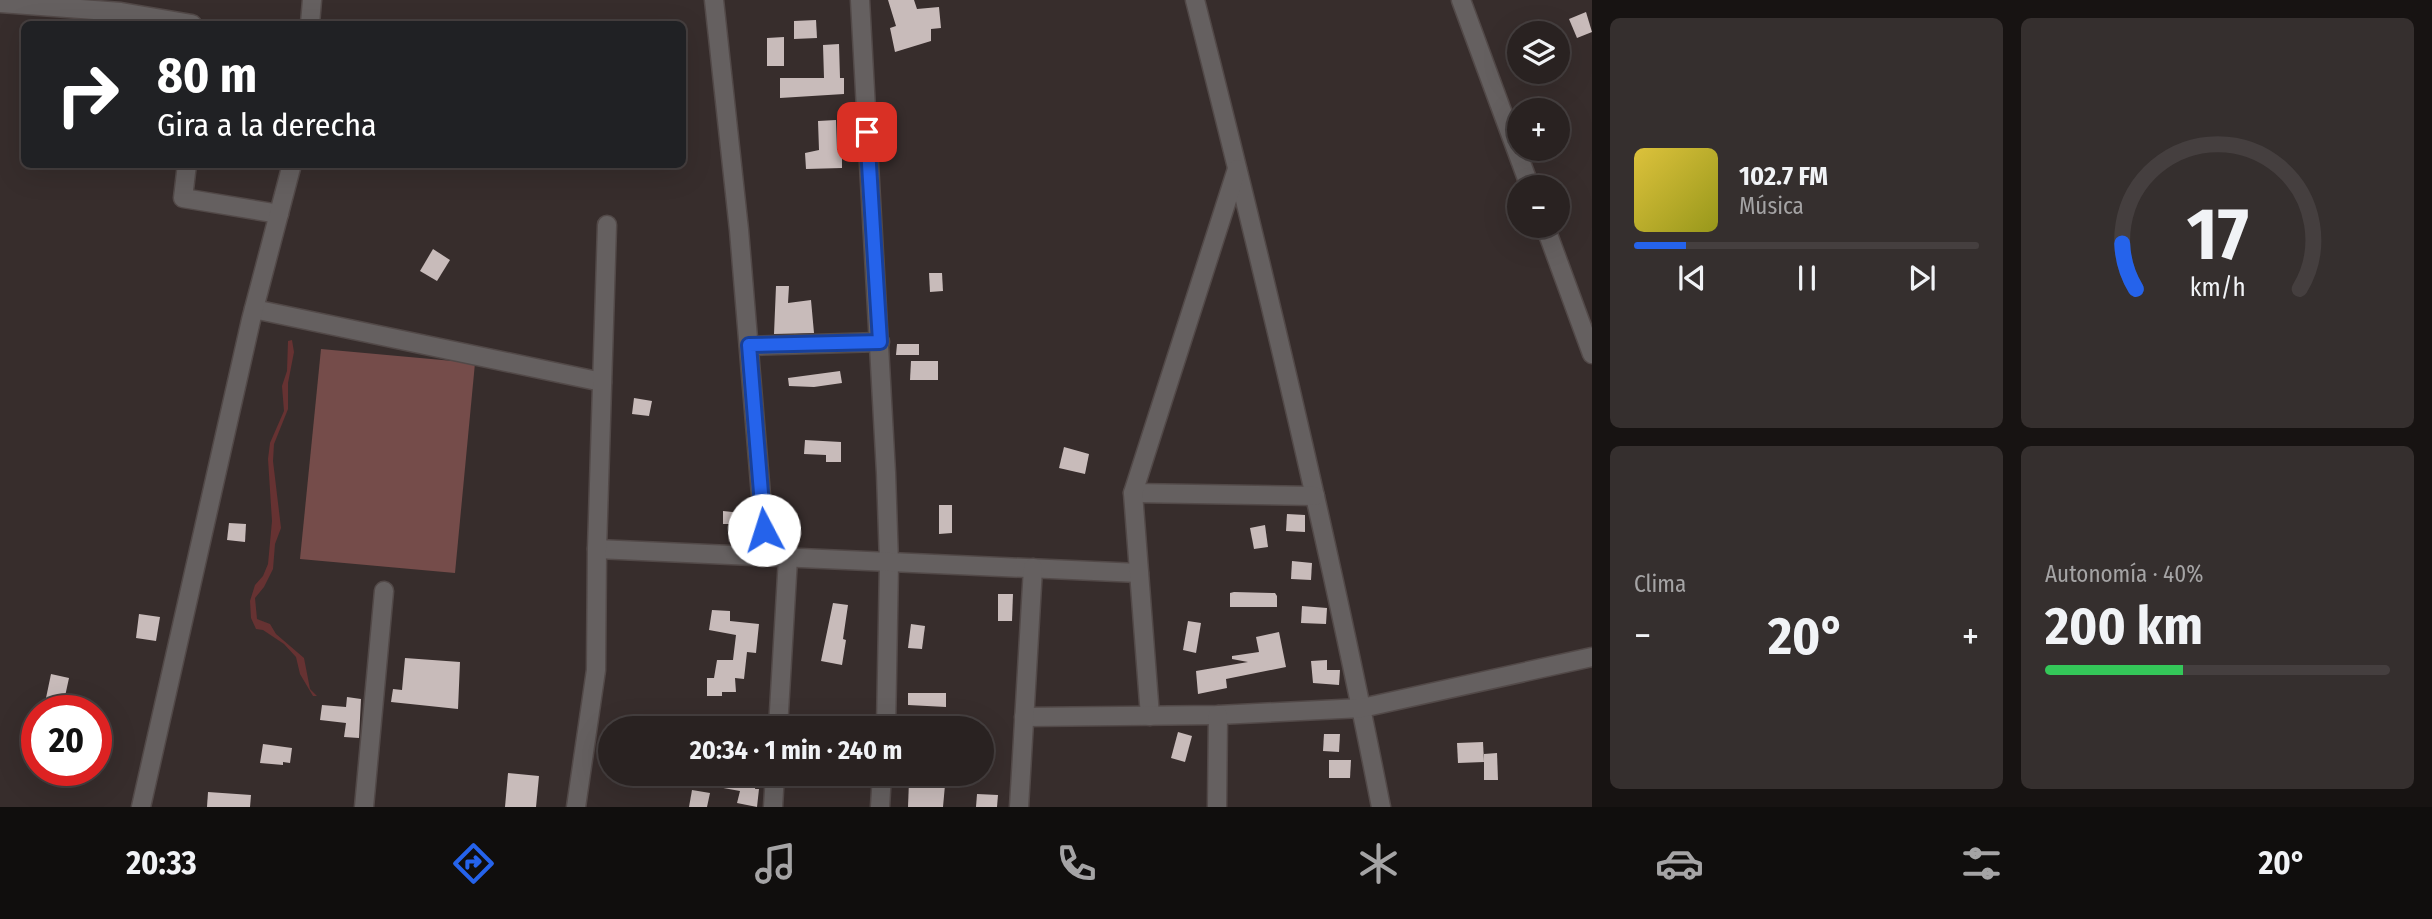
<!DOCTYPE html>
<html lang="es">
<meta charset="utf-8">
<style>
body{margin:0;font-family:"Fira Sans Condensed",sans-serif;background:#352f2e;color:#f1f3f6;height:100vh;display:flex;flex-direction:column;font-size:26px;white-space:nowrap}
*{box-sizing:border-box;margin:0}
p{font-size:23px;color:#a5a4a5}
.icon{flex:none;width:38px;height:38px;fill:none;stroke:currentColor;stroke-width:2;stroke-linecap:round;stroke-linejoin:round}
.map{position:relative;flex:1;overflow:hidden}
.side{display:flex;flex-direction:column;gap:18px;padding:18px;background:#171312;width:840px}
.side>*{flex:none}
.top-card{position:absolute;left:21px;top:21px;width:665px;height:147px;border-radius:10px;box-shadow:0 7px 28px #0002,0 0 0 2px #453f3f;background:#202124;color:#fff;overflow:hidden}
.fabs{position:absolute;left:1507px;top:21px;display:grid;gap:14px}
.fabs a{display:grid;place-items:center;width:63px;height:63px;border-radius:50%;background:#292221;box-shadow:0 7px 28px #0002,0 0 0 2px #453f3f;font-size:35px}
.speed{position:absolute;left:21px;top:695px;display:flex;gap:14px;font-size:35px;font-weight:700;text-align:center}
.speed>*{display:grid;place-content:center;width:91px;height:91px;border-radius:50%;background:#292221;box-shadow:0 7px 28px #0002,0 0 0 2px #453f3f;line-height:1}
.speed .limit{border:10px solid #d22;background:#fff;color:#111}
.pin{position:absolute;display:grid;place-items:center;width:60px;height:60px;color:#fff;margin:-30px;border-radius:14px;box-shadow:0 4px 10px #0006}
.me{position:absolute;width:77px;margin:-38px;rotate:355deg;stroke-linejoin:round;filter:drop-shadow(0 0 5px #0008)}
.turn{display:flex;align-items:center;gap:24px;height:147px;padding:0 21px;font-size:32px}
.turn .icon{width:91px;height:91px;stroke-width:2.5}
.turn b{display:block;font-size:49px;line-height:60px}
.big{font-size:52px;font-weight:700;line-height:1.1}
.side .card{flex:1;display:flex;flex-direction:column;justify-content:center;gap:10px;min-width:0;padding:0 24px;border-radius:10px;background:#352f2e}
.side .dial{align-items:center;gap:0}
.dial svg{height:182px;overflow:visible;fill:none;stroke:#453f3f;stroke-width:7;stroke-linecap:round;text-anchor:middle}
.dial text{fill:#f1f3f6;stroke:none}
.song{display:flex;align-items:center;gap:21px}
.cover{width:84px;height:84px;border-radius:10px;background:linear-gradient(135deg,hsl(50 70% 55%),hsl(60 70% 35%))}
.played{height:7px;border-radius:4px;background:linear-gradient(90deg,#2563eb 15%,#453f3f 15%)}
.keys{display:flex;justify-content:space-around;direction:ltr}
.heat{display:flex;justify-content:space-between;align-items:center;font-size:38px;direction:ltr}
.charge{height:10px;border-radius:5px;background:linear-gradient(90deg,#34c759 40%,#453f3f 0)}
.side .tiles{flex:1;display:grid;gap:18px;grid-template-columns:repeat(2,1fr)}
.trip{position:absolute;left:598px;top:716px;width:396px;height:70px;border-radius:35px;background:#292221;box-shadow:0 7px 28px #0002,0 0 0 2px #453f3f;font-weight:700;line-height:70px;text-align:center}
.menu{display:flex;height:112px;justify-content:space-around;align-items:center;background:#100e0d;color:#a5a4a5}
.menu .icon{width:49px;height:49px}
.menu .selected{color:#2563eb}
.menu b{font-size:32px;color:#f1f3f6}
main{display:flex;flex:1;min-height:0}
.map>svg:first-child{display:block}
</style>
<main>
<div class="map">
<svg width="1592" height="807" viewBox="0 0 1592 807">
<rect width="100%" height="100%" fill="#372d2c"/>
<polygon fill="#754c4a" points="321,349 475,363 455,573 300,559"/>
<polygon fill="#663232" points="292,340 294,352 288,383 288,409 274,444 273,461 281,528 275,544 273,569 264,587 255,598 257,619 270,624 276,634 304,658 310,689 317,696 313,696 300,674 296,657 284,644 263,630 256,629 251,618 250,601 255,585 263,576 268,564 272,521 268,459 270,443 284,411 282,386 287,371 288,341"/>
<g fill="#c8bbba">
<polygon points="888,0 914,0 917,9 939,7 941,28 931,29 931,41 895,52 890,28 896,26"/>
<polygon points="1586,12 1592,32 1577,38 1569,19"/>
<polygon points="816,20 817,38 794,39 794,21"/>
<polygon points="784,37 784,66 767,66 767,38"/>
<polygon points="839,44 840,78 844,78 844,94 780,98 780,78 824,78 823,45"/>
<polygon points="836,120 837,150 842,149 842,168 806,169 805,153 819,150 818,121"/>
<polygon points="433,249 450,260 437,281 420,271"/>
<polygon points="929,273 942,273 943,291 930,292"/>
<polygon points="776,286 789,286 788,303 811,300 814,333 774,334"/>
<polygon points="897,344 919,344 919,355 896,355"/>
<polygon points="911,361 938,361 938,380 910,380"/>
<polygon points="840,371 842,383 814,387 789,386 788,378"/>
<polygon points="634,398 652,401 649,416 632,414"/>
<polygon points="805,440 841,442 841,462 826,462 826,455 804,454"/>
<polygon points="1064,447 1089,454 1085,474 1059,468"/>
<polygon points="939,505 952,505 952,533 939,534"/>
<polygon points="723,511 751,514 753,543 729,539 730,524 723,524"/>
<polygon points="1287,514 1305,515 1305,532 1286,531"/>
<polygon points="229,523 246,524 245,542 227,540"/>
<polygon points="1265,525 1268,547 1254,549 1250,528"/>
<polygon points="784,527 798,528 797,546 783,545"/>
<polygon points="1292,561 1312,563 1311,580 1291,579"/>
<polygon points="1234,592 1275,593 1277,596 1277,607 1230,607 1230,593"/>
<polygon points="998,594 1013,594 1012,621 998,621"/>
<polygon points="833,603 848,605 843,639 846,640 842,665 821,661"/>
<polygon points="1302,606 1327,608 1326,624 1301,623"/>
<polygon points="712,610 730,611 730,621 759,624 756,653 747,652 744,679 735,678 736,692 722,692 722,696 707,696 707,678 714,678 717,660 733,660 736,635 709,630"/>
<polygon points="139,614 160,617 156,641 136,638"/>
<polygon points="1188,621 1201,623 1196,653 1183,650"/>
<polygon points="911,624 925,626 922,649 908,648"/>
<polygon points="1279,632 1286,667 1226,679 1227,688 1198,694 1196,671 1248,662 1232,659 1232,656 1259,652 1256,637"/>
<polygon points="405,658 460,662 458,709 391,702 393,689 402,690"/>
<polygon points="1327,660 1327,670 1340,670 1339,685 1313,683 1311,661"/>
<polygon points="51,674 69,678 64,701 46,698"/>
<polygon points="908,693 946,693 946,707 908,705"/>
<polygon points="347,697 361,699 359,738 344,737 346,723 320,720 322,705 346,707"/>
<polygon points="1178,732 1192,736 1185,762 1171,758"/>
<polygon points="1324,734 1340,734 1339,752 1323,751"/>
<polygon points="1483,742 1484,762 1458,763 1457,743"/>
<polygon points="263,744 292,748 290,763 283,762 283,765 260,763"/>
<polygon points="1497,753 1498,780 1484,780 1484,754"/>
<polygon points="1329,760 1351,760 1350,778 1329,778"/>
<polygon points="508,773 539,776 536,807 505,807"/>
<polygon points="703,774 734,774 757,777 755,789 759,789 757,807 737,803 740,791 701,784"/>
<polygon points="909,781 945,785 943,807 908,807"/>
<polygon points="692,790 710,793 707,807 689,807"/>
<polygon points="208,792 251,795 250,807 207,807"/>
<polygon points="977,794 998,795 997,807 976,807"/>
</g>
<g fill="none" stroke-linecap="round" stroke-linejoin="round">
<g stroke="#524948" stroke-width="21">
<g id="minor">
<polyline points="714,0 739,230 766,556"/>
<polyline points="860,0 886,473 889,563 886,728"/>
<path d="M 1195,0 C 1263,267 1328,537 1381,807"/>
<polyline points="1461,0 1530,187"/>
<polyline points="0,3 121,12 192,24"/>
<polyline points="310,24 312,0"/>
<polyline points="187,164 183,198 279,214"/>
<polyline points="1545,226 1592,354"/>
<polyline points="254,309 602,382"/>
<polyline points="749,346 880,342"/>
<polyline points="1133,493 1315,496"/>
<polyline points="597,549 1139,573"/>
<polyline points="1150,716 1133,493 1237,169"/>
<polyline points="1024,717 1218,715 1362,708 1592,657"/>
<polyline points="778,724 864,728"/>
<polyline points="778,728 788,558"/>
<polyline points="141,807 251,320 292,164"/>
<polyline points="364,807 384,591"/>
<polyline points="576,807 596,670 597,549 607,225"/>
<polyline points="773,807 775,774"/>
<polyline points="880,807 882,774"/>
<polyline points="1019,807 1033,568"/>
<polyline points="1217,807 1218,715"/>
</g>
</g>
<use href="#minor" stroke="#656060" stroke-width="18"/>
</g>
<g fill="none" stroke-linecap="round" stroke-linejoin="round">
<g stroke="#184099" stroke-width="18">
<polyline id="route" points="764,530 749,345 880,342 867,132"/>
</g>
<use href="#route" stroke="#2563eb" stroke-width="12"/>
</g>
</svg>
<div class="fabs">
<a><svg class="icon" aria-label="layers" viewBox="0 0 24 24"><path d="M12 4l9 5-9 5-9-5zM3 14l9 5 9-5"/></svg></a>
<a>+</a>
<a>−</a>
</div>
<div class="speed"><div class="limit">20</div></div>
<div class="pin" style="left:867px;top:132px;background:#d93025"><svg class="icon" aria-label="arrive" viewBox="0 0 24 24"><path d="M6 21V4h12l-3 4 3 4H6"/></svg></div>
<svg class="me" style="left:764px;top:530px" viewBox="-20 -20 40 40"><circle r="19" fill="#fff"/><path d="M0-13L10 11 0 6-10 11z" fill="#2563eb"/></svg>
<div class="trip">20:34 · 1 min · 240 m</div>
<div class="top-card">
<div class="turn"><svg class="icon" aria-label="right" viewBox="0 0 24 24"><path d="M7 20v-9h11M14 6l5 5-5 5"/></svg><div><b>80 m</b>Gira a la derecha</div></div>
</div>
</div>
<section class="side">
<div class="tiles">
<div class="card">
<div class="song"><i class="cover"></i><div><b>102.7 FM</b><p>Música</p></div></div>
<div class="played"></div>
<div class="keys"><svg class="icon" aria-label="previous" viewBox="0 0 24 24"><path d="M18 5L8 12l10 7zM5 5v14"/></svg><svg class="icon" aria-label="pause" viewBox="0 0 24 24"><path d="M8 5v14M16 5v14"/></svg><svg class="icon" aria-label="next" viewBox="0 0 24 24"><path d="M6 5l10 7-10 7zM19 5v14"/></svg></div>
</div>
<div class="card dial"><svg viewBox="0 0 100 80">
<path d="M14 69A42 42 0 1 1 86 69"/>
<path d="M14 69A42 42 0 0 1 8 49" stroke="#2563eb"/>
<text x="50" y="56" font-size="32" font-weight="700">17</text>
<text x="50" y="72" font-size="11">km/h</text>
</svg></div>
<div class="card"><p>Clima</p>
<div class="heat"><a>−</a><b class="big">20°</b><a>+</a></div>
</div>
<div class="card"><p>Autonomía · 40%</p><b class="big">200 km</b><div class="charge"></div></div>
</div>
</section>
</main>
<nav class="menu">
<b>20:33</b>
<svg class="icon selected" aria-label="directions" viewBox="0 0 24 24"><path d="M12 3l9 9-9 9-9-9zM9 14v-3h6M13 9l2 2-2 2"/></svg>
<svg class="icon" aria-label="music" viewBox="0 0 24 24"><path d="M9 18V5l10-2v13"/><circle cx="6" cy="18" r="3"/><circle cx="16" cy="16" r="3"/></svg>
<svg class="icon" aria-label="phone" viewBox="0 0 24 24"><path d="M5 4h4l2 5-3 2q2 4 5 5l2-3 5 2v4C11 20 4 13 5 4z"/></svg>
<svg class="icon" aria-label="climate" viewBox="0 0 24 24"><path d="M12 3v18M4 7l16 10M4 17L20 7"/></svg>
<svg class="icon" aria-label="car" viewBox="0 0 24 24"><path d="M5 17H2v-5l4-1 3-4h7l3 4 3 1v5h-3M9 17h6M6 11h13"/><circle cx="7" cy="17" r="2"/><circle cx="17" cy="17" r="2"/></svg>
<svg class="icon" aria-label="filters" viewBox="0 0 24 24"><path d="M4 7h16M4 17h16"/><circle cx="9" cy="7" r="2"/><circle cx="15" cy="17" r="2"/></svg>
<b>20°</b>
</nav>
